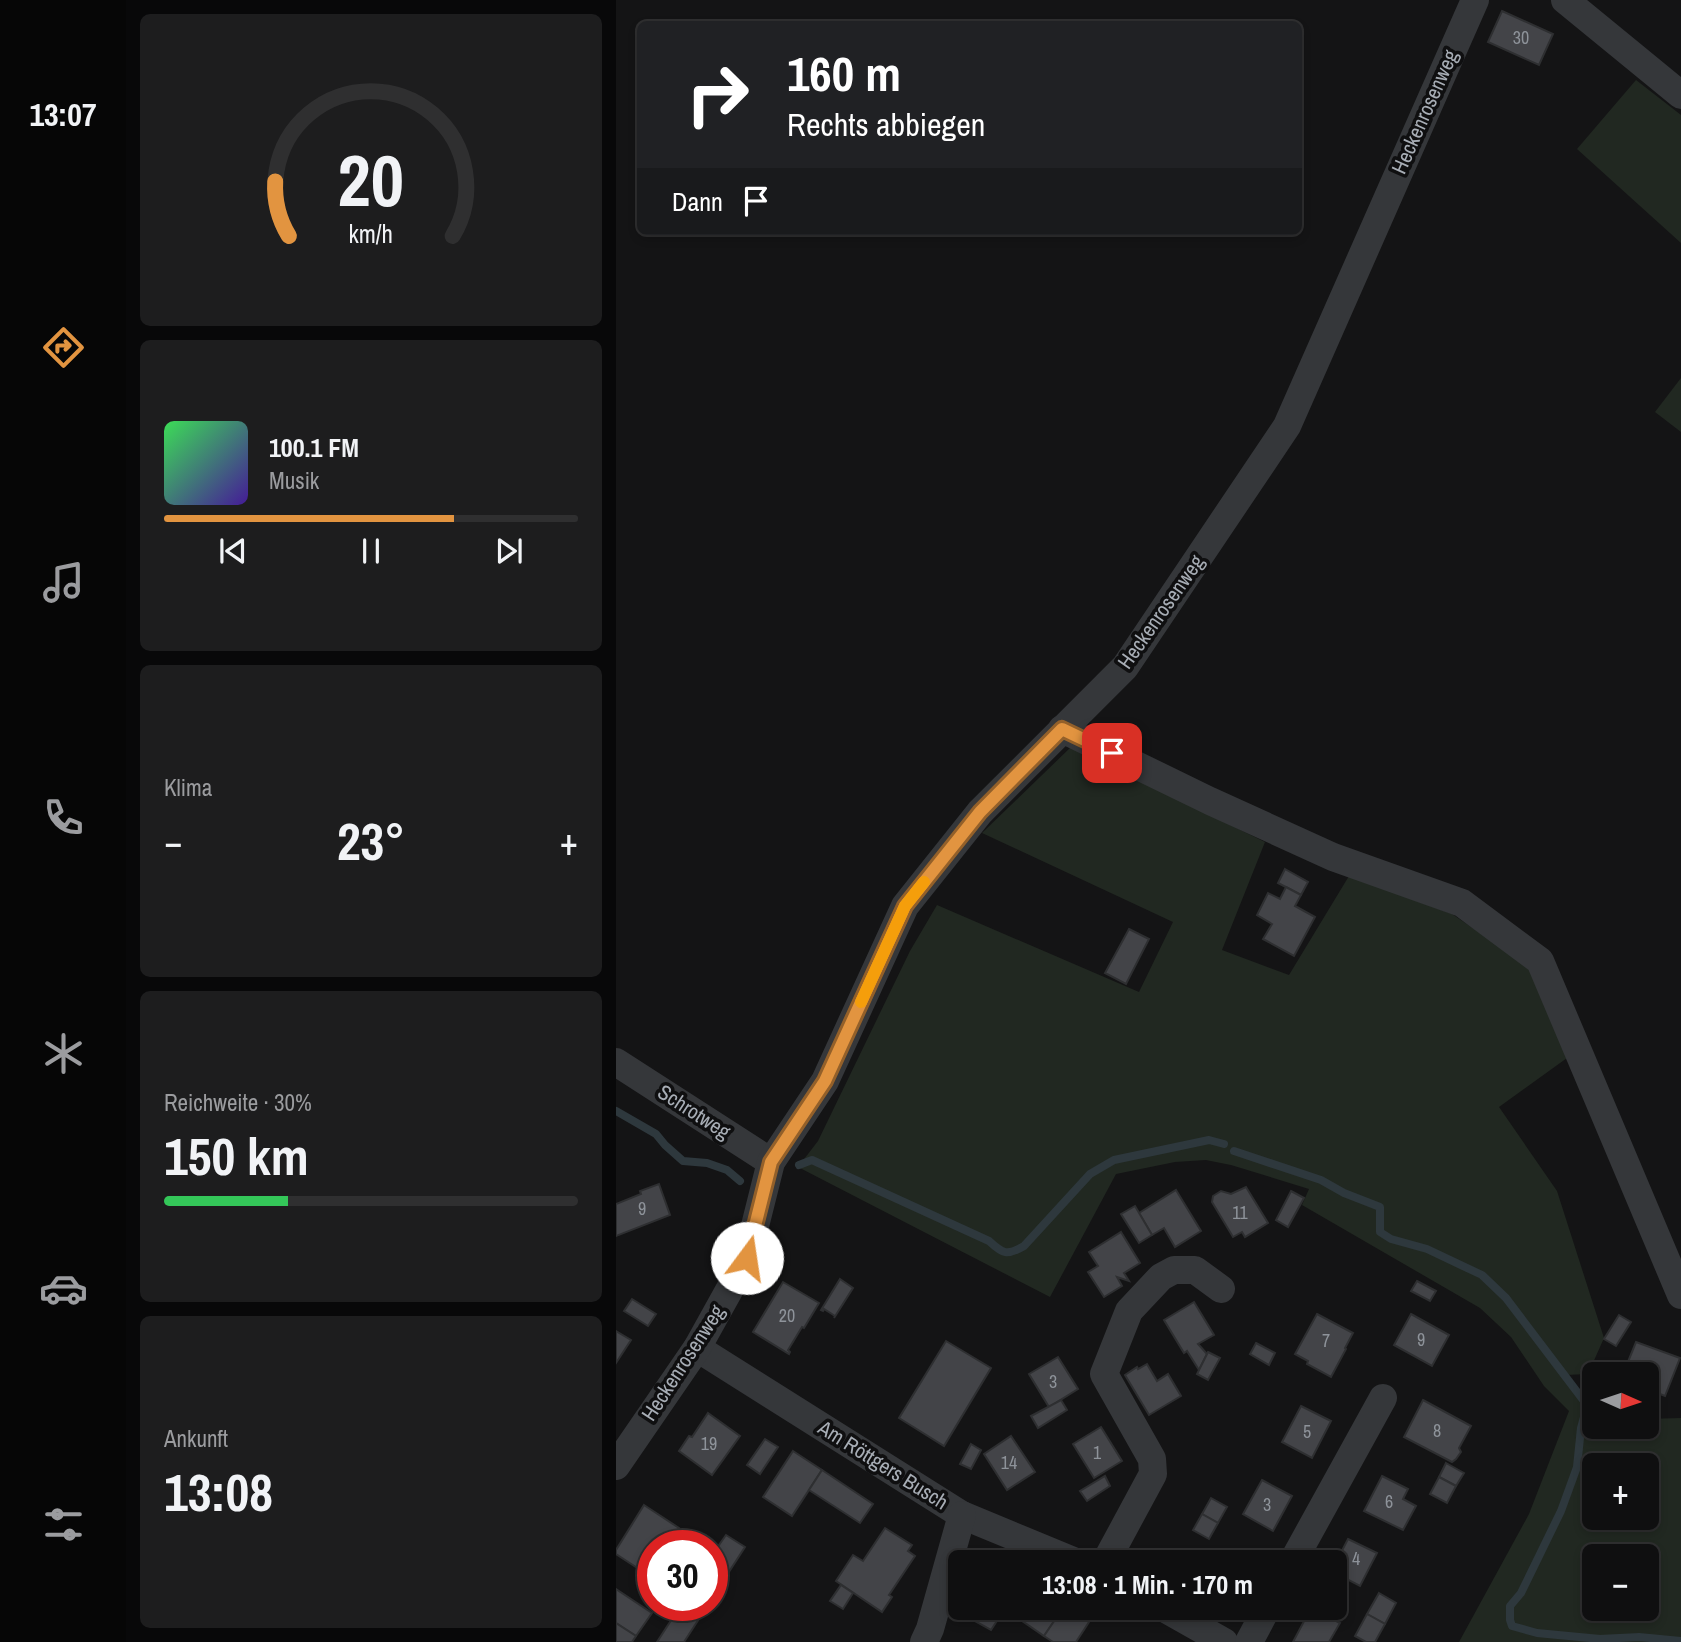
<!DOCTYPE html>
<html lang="de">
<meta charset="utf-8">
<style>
body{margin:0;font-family:"Archivo Narrow",sans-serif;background:#1d1d1e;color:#f1f3f6;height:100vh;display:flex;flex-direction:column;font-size:26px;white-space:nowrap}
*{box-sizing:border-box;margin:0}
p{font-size:23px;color:#9b9c9f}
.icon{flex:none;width:38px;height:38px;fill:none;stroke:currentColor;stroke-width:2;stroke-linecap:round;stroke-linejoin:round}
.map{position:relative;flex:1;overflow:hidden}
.sheet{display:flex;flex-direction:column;gap:14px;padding:14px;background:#080809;width:490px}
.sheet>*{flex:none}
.banner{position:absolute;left:21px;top:21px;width:665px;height:214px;border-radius:10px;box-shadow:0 4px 10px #0003,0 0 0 2px #2f2f30;background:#202124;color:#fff;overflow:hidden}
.needle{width:46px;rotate:93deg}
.controls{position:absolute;left:966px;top:1362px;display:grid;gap:14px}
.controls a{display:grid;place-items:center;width:77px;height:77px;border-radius:10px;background:#0f0f10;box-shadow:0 4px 10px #0003,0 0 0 2px #2f2f30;font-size:35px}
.speed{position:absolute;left:21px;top:1530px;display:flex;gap:14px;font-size:35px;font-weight:700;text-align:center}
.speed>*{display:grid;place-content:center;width:91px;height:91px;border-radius:50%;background:#0f0f10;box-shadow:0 4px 10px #0003,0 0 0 2px #2f2f30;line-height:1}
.speed .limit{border:10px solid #d22;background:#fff;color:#111}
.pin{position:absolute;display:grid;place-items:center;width:60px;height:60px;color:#fff;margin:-30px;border-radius:14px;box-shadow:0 4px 10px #0006}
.me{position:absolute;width:77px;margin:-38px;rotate:14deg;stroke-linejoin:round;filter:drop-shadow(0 0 5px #0008)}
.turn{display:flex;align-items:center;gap:24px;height:147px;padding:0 35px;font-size:32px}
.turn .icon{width:91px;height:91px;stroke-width:2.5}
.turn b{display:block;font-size:49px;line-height:60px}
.then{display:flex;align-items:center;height:66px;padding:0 35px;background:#0003;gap:14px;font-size:26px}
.big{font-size:52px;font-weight:700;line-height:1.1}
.sheet .widget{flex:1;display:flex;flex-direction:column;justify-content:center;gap:10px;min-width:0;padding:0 24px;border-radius:10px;background:#1d1d1e}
.sheet .dial{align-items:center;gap:0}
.dial svg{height:182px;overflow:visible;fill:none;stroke:#2f2f30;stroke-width:7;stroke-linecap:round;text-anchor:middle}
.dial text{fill:#f1f3f6;stroke:none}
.song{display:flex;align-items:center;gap:21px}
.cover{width:84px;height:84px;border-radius:10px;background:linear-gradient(135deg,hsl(130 70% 55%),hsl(260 70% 35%))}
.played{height:7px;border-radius:4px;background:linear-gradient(90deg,#e29440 70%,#2f2f30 70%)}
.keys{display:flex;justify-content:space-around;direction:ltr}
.heat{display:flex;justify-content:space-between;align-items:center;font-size:38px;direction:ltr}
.charge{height:10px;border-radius:5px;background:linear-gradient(90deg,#34c759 30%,#2f2f30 0)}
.trip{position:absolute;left:332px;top:1550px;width:399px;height:70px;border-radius:10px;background:#0f0f10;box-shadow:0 4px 10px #0003,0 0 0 2px #2f2f30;font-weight:700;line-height:70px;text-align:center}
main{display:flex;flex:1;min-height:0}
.menu{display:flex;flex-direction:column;width:126px;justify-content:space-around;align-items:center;background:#060606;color:#9b9c9f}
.menu .icon{width:49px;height:49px}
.menu .on{color:#e29440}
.menu b{font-size:32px;color:#f1f3f6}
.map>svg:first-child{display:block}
</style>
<main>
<nav class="menu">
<b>13:07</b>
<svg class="icon on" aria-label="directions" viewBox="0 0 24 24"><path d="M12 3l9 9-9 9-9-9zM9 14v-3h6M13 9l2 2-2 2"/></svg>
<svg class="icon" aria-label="music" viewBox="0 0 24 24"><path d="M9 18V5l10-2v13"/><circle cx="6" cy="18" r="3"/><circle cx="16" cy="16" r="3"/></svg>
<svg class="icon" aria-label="phone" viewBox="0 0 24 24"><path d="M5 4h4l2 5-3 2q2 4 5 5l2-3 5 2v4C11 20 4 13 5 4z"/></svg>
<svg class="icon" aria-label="climate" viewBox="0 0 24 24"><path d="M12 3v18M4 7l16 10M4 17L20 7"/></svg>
<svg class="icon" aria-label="car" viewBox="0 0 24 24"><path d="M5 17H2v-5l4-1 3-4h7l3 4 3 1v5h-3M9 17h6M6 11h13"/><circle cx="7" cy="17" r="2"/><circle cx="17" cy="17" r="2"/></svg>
<svg class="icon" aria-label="filters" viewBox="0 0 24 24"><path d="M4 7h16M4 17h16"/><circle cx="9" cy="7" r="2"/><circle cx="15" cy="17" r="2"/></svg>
</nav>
<section class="sheet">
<div class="widget dial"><svg viewBox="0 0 100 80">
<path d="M14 69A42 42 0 1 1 86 69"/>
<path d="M14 69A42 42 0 0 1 8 45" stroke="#e29440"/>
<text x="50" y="56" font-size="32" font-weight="700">20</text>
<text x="50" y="72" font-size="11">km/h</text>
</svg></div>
<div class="widget">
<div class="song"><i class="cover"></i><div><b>100.1 FM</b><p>Musik</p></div></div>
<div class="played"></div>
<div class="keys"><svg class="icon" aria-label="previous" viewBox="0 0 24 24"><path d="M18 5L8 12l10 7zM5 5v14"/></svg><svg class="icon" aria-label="pause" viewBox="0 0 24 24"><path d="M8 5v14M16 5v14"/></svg><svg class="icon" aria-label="next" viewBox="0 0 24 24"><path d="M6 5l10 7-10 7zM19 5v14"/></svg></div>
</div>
<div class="widget"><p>Klima</p>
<div class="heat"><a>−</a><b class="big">23°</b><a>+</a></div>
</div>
<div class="widget"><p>Reichweite · 30%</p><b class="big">150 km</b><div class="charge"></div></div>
<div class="widget"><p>Ankunft</p><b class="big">13:08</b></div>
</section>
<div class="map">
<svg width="1065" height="1642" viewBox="0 0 1065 1642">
<rect width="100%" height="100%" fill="#141415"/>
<g fill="#212821" fill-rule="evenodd">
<polygon points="1020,80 1065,115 1065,243 961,149"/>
<polygon points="1065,378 1065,432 1039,412"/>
<path d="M 455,747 L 649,842 L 606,950 L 673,975 L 733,876 L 836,914 L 913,966 L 951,1058 L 883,1107 L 941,1191 L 988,1338 L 972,1374 L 950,1375 C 963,1390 978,1405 978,1426 L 1031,1426 L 1031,1419 L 1065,1418 L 1065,1642 L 843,1642 L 913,1514 L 953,1411 L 928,1386 L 895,1337 L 864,1308 L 686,1205 L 693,1189 L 615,1165 L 590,1160 L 559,1162 L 500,1174 L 434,1297 L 182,1167 L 202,1141 L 294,951 L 321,905 L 523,992 L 557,922 L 366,833 ZM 978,1465 L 1031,1465 L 1031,1517 L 978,1517 ZM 978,1556 L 1031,1556 L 1031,1608 L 978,1608 Z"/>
</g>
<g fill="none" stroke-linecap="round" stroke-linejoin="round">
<g stroke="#2e383d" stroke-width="8">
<polyline points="0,1111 40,1134 49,1145 67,1161 91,1163 111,1170 124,1181"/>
<polyline points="618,1151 705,1180 728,1193 764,1207 764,1232 775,1239 811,1249 866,1275 890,1298 968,1401 968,1417 965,1428 961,1467 945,1511 905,1593 894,1606 894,1620 896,1626 921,1633 984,1639 1023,1637 1065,1641"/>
<path d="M 183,1165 L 196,1160 L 373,1241 C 387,1254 391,1256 408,1246 L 474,1174 L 498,1160 L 593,1140 L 608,1144"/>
</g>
</g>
<g fill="#434448" stroke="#2e2f31" stroke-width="2">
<polygon points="886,11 937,34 923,65 872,42"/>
<polygon points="669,869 692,882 685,895 662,883"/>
<polygon points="670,887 685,895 679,906 699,917 678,956 647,939 656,924 641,915 652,893 664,899"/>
<polygon points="513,929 533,939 510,984 489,973"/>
<polygon points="43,1184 54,1215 0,1236 0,1204 25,1194 24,1191"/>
<polygon points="630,1187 652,1223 629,1237 626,1232 617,1237 596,1202 597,1196 605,1191 615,1194"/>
<polygon points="560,1190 585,1231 559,1247 548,1228 536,1235 523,1213"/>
<polygon points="675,1191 688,1198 672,1227 660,1220"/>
<polygon points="519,1206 536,1235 523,1243 505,1214"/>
<polygon points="505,1232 524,1263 508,1273 513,1281 501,1277 506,1286 488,1297 472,1272 482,1266 473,1252"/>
<polygon points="224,1279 237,1288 218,1318 219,1316 208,1309 207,1311 205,1310"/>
<polygon points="801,1281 820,1291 814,1301 795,1291"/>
<polygon points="167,1282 203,1303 188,1328 186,1327 172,1350 174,1352 173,1354 137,1332"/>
<polygon points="16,1299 40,1314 32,1326 8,1311"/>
<polygon points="578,1302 598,1335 582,1344 591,1354 583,1370 571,1351 568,1353 548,1320"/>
<polygon points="701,1314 737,1333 729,1348 730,1349 715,1377 691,1364 692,1361 679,1354"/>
<polygon points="795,1314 833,1335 816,1366 778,1345"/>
<polygon points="1003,1315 1015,1322 1000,1346 988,1339"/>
<polygon points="0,1331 15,1340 0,1363"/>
<polygon points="330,1341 375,1368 328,1446 283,1418"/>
<polygon points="1020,1342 1064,1358 1049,1396 1031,1389 1031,1374 1007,1374"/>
<polygon points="640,1343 659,1353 653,1365 634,1354"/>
<polygon points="592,1352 604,1358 592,1380 581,1374"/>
<polygon points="442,1357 462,1389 433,1407 413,1374"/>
<polygon points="531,1364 541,1381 552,1374 565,1396 533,1415 509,1375 521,1367 522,1369"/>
<polygon points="445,1400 451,1410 422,1428 415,1416"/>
<polygon points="807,1400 855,1426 843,1448 845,1452 840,1459 836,1462 788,1437"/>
<polygon points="685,1406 715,1421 696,1458 666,1442"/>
<polygon points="92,1413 124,1436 96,1475 63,1451 73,1436 76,1437"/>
<polygon points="485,1427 506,1461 478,1478 457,1444"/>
<polygon points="395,1436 419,1472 391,1490 368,1454"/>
<polygon points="149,1439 162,1447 144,1474 131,1465"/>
<polygon points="355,1444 365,1450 355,1469 344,1464"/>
<polygon points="177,1451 206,1470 176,1516 147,1497"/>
<polygon points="830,1463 848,1473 840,1486 823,1477"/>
<polygon points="206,1470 257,1504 244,1523 193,1490"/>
<polygon points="489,1476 494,1486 471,1501 464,1491"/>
<polygon points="766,1476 792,1489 787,1499 800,1506 787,1530 748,1511"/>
<polygon points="823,1477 840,1486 831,1503 814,1494"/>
<polygon points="646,1480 676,1496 657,1531 627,1514"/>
<polygon points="595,1498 611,1507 602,1523 586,1514"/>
<polygon points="28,1505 63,1528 52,1545 37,1545 37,1568 32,1575 0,1554 0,1550"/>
<polygon points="586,1514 602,1523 593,1539 577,1530"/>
<polygon points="269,1528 296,1545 292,1551 299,1556 273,1595 276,1597 266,1612 220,1581 237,1555 247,1561"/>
<polygon points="110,1535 129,1547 96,1598 96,1555"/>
<polygon points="732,1539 761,1553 744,1586 719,1573 719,1564"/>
<polygon points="609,1550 632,1563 602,1563"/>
<polygon points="225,1585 237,1593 227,1609 214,1601"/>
<polygon points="0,1589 36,1613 20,1636 0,1623"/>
<polygon points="763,1593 780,1603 769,1624 751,1614"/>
<polygon points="65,1605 92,1605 68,1642 41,1642"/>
<polygon points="362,1608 385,1608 388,1610 375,1630 355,1619"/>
<polygon points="396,1608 447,1608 428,1636 393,1612"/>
<polygon points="447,1608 452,1608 473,1622 460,1642 437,1642 428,1636"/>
<polygon points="695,1608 724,1623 713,1642 677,1642"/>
<polygon points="751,1614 769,1624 759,1642 750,1642 739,1636"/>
<polygon points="0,1623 20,1636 16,1642 0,1642"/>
</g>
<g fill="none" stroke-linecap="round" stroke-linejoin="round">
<g stroke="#35373a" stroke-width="28">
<polyline points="949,0 1065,95"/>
<polyline points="446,729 594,801 717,857 846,903 924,961 1065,1295"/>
<polyline points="0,1062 155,1162"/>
<polyline points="81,1348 346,1515 462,1563"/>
<polyline points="0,1466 81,1348 131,1258 155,1162 209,1081 289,906 364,812 509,667 671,426 859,0"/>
<polyline points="489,1563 537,1474 536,1459 488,1374 513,1311 545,1277 558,1270 579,1270 605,1289"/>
<polyline points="676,1563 767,1398"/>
<polyline points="548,1608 608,1642"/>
<polyline points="308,1642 314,1629 346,1515"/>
<polyline points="633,1642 651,1608"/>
</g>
</g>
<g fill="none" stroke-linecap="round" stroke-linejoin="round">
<g stroke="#93602a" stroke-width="18">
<polyline id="route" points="131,1258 155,1162 209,1081 289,906 364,812 446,729 496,753"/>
</g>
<use href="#route" stroke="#e29440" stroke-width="12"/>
<polyline stroke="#f59e0b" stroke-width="12" points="245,1002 289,906 308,882"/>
</g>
<g text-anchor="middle" stroke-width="7" stroke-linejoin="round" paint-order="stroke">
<g font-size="18" fill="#8e939a">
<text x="905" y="44">30</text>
<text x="26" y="1215">9</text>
<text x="624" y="1219">11</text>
<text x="171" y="1322">20</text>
<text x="805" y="1346">9</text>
<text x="710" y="1347">7</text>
<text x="437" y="1388">3</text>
<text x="821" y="1437">8</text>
<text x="691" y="1438">5</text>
<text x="93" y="1450">19</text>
<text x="481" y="1459">1</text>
<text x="393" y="1469">14</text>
<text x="773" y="1508">6</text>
<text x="651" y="1511">3</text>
<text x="740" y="1565">4</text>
</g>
<g font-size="21" fill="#a7adb5" stroke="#0f0f10">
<text transform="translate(809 112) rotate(-66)" y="7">Heckenrosenweg</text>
<text transform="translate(545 612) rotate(-55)" y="7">Heckenrosenweg</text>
<text transform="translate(78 1112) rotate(33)" y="7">Schrotweg</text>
<text transform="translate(67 1363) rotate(-57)" y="7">Heckenrosenweg</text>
<text transform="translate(267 1465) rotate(32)" y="7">Am Röttgers Busch</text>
</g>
</g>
</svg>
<div class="controls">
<a><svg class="needle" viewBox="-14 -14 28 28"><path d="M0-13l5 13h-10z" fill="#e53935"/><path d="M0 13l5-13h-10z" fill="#9b9c9f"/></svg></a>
<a>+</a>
<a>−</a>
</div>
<div class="speed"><div class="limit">30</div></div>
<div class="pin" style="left:496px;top:753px;background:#d93025"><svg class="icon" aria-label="arrive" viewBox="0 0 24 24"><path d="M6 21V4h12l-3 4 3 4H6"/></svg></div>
<svg class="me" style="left:131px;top:1258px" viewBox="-20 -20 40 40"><circle r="19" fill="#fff"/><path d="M0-13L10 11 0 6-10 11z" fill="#e29440"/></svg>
<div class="trip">13:08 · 1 Min. · 170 m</div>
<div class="banner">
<div class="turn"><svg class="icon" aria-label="right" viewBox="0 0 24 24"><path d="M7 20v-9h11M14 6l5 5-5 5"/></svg><div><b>160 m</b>Rechts abbiegen</div></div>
<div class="then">Dann<svg class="icon" aria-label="arrive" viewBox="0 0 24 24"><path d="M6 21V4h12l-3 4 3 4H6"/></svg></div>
</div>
</div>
</main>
